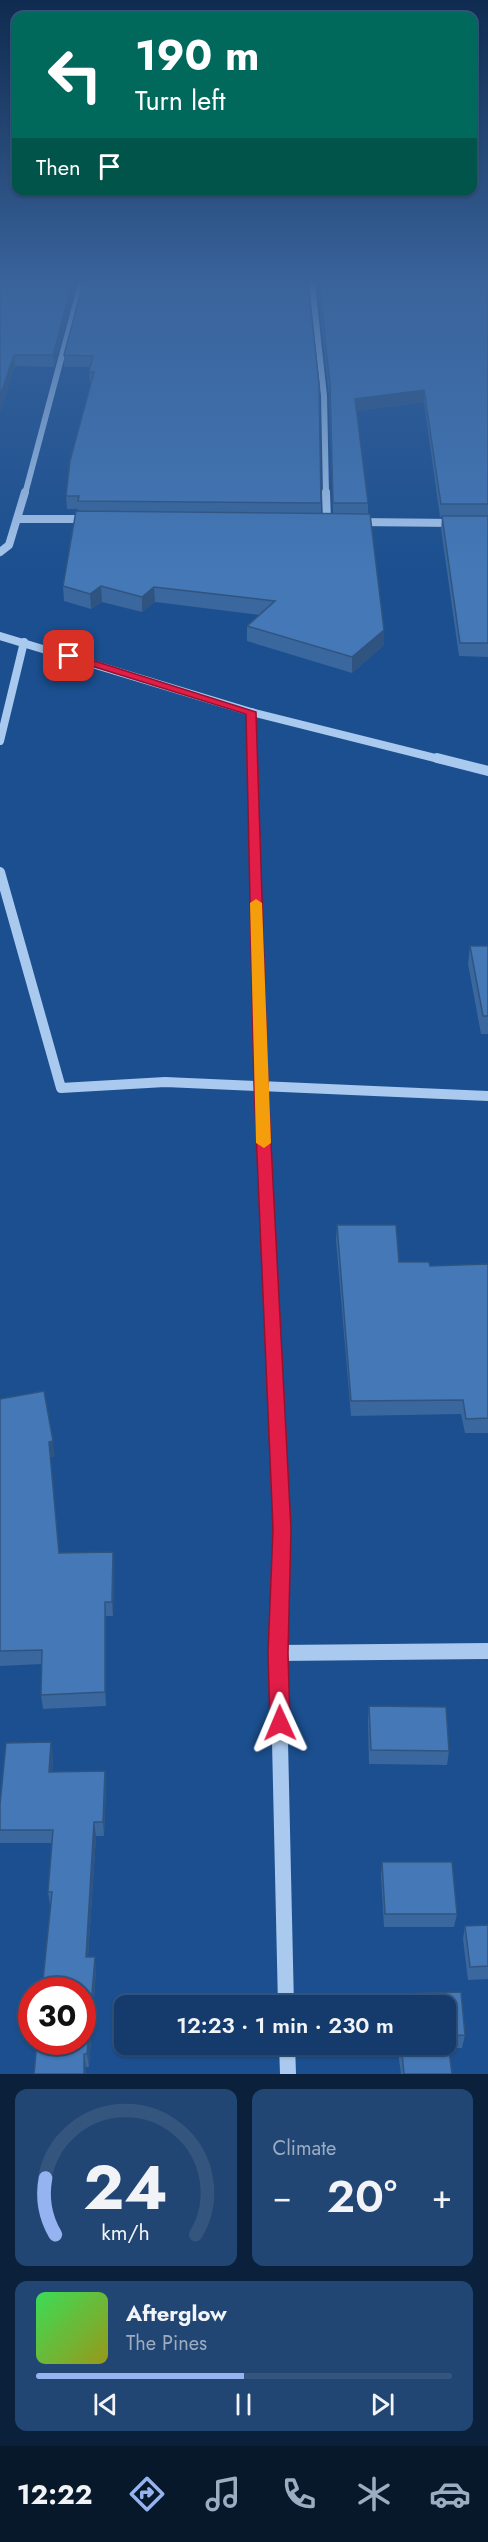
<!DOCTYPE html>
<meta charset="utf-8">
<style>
body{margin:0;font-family:Jost,sans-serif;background:#214673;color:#f1f3f6;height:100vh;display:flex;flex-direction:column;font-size:22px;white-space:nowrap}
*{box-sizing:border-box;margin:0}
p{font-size:20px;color:#9dadc1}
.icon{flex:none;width:33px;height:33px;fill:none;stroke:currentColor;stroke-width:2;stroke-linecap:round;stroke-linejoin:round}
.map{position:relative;height:2074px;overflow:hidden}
.details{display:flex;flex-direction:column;gap:15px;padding:15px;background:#0b203b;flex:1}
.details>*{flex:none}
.banner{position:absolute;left:12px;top:12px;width:465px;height:183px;border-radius:12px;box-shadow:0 2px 4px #0004,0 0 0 2px #33557e;background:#00695c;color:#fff;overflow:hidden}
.speed{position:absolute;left:18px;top:1977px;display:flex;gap:12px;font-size:30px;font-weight:700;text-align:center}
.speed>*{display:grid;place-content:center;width:78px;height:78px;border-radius:50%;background:#143b6b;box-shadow:0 2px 4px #0004,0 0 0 2px #33557e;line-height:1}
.speed .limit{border:9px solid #d22;background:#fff;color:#111}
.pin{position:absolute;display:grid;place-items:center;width:51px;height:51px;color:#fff;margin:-26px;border-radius:12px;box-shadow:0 3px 9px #0006}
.me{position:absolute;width:66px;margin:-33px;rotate:359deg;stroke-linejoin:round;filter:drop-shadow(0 0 4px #0008)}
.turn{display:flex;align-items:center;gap:21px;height:126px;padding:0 24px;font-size:27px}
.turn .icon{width:78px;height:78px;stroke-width:2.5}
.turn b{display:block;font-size:42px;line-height:51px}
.then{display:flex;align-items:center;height:57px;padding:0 24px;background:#0003;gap:12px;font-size:22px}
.big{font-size:45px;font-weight:600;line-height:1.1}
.details .widget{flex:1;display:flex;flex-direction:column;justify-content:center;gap:9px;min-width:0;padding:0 21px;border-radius:12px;background:#214673}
.details .dial{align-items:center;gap:0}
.dial svg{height:156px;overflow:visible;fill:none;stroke:#33557e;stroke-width:7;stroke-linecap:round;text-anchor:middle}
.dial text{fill:#f1f3f6;stroke:none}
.song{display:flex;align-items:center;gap:18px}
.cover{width:72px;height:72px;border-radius:9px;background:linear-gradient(135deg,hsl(130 70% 55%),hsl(60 70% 35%))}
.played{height:6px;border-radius:3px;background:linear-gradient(90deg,#95b2f1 50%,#33557e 50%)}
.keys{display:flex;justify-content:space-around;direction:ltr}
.heat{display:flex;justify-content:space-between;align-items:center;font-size:33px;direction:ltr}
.details .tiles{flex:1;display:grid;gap:15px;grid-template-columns:1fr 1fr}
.widget:last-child{grid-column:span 2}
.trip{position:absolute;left:114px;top:1995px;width:342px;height:60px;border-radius:12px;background:#143b6b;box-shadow:0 2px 4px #0004,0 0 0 2px #33557e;font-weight:600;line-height:60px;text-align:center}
.menu{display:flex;height:96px;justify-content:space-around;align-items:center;background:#08182b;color:#9dadc1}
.menu .icon{width:42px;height:42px}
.menu .selected{color:#95b2f1}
.menu b{font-size:27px;color:#f1f3f6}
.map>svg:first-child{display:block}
</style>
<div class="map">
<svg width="488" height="2074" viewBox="0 0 488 2074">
<rect width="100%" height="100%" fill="#1b4f8f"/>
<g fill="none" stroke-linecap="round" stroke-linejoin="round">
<g stroke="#a9c9ee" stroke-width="6">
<polyline points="312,284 324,396 326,494"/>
<polyline points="25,494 81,284"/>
</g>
<g stroke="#a9c9ee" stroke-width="8">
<polyline points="326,492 327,521"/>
<polyline points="18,519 87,519"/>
<polyline points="357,522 456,523"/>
<polyline points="0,552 9,545 25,492"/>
<polyline points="0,636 251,712 443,760"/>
<polyline points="251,712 252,760"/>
<polyline points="0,741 24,642"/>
</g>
<g stroke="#a9c9ee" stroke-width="10">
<polyline points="252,758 262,1098"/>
<polyline points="437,758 488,771"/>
<polyline points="0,872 61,1088 165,1082 488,1096"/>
</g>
<polyline stroke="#a9c9ee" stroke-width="12" points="262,1096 282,1528"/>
<g stroke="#a9c9ee" stroke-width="16">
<polyline points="282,1526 278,1653 286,2006"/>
<polyline points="278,1653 488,1651"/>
<polyline points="287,2044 288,2074"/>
</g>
</g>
<g fill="#3a679d">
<polygon points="0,284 76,284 54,367 15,366 0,411"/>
<polygon points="83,284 321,503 321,513 333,513 329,396 317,284 488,284 488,657 459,656 441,529 442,517 440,517 424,402 356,411 368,503 368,514 384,645 352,673 247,641 247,626 260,615 155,602 142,612 102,602 91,609 64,601 63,586 78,511 78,509 67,509 66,496 91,384 90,384 89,372 90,367 64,367 64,355"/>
<polygon points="470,946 488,946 488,1034 481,1034 468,964"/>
<polygon points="337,1225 399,1262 430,1266 488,1264 488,1433 465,1433 461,1414 351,1416 336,1240"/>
<polygon points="0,1399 55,1456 50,1457 59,1553 113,1552 114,1566 113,1616 106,1616 106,1706 43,1709 41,1695 42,1664 0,1666"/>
<polygon points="369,1706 449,1751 447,1765 369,1764 368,1720"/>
<polygon points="53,1756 52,1772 105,1771 106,1785 104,1836 96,1836 88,1957 96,1970 89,2067 86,2067 86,2074 34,2074 51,1905 50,1905 48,1892 52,1843 0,1843 0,1804"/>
<polygon points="382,1862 457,1914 454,1927 384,1927 381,1876"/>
<polygon points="488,1925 488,1979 468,1980 463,1939 465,1926"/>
<polygon points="461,1992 465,2035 462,2048 448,2048 452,2074 401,2074 397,2044 446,2044 446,2006 393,2006 395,1994"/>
</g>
<g fill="#305480">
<polygon points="72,284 76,284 54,367 53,355"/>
<polygon points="14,355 15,366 0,411 0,396"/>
<polygon points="424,390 424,402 355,411 355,399"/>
<polygon points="101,586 102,602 91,609 90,594"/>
<polygon points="154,587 155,602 142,612 142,597"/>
<polygon points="384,630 384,645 352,673 352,657"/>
<polygon points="53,1441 55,1456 50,1457 49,1442"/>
<polygon points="113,1552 114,1566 113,1616 112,1602"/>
<polygon points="105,1602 106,1616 106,1706 105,1692"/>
<polygon points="51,1742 53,1756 51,1786 49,1772"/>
<polygon points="105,1771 106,1785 104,1836 103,1822"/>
<polygon points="94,1822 96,1836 87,1970 86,1957"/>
<polygon points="95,1957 96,1970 89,2067 87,2054"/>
<polygon points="84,2054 86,2067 86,2074 84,2074"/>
</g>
<g fill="#4478b7" stroke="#305480" stroke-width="1.5">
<polygon points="0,284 72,284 53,355 14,355 0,396"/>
<polygon points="83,284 308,284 319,385 321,503 78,501 79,496 66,496 70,461 94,372 89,372 93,356 64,355"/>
<polygon points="319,284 488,284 488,504 441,504 424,390 355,399 368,503 333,503 330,384"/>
<polygon points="76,511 370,514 384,630 352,657 247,626 275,601 154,587 142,597 101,586 90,594 63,586"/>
<polygon points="442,516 488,516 488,643 460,643"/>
<polygon points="470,946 488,946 488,1016 483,1016"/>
<polygon points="337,1225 396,1225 399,1262 429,1262 430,1266 488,1264 488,1418 466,1419 463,1400 351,1401"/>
<polygon points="44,1391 53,1441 49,1442 59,1553 113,1552 112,1602 105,1602 105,1692 41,1695 42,1650 0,1651 0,1399"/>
<polygon points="369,1706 446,1707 449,1751 371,1750"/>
<polygon points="51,1742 49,1772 105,1771 103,1822 94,1822 86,1957 95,1957 87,2054 84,2054 84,2074 34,2074 37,2042 82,2042 82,1990 42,1990 52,1892 48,1892 53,1830 0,1830 0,1804 6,1743"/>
<polygon points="382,1862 452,1862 457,1914 385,1914"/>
<polygon points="488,1925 488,1966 470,1967 465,1926"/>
<polygon points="461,1992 465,2035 447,2036 452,2074 404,2074 401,2044 446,2044 446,2006 396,2006 395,1994"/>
</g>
<linearGradient id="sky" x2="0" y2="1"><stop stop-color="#0f2b4f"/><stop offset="0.49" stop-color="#39639b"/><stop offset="1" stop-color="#39639b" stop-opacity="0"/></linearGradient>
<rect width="488" height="574" fill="url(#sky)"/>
<polygon fill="#e11d48" stroke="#92132f" stroke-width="1.5" points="69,653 256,712 268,1085 291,1529 288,1653 290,1723 287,1730 280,1732 273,1730 270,1723 268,1653 273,1529 254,1085 246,714 66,658 64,656"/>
<polygon fill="#f59e0b" points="256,899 262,903 271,1143 264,1148 256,1143 250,903"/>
</svg>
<div class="speed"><div class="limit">30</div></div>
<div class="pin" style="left:69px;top:656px;background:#d93025"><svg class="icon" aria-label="arrive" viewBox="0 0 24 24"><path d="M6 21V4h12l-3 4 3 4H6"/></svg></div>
<svg class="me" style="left:280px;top:1723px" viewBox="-20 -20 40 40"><path d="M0-17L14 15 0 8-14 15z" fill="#e11d48" stroke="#fff" stroke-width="4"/></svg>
<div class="trip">12:23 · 1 min · 230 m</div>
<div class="banner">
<div class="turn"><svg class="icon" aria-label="left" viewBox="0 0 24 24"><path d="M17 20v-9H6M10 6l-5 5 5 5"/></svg><div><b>190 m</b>Turn left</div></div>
<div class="then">Then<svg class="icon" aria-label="arrive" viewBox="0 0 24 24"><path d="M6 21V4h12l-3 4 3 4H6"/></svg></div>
</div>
</div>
<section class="details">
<div class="tiles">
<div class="widget dial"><svg viewBox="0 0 100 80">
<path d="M14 69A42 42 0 1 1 86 69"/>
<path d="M14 69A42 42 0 0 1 9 40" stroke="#95b2f1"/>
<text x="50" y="56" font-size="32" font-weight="700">24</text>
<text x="50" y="72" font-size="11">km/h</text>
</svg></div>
<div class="widget"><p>Climate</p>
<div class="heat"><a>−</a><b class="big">20°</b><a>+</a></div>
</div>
<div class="widget">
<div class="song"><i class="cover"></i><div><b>Afterglow</b><p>The Pines</p></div></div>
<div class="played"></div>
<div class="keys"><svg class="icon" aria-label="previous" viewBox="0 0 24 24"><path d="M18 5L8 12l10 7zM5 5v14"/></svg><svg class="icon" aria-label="pause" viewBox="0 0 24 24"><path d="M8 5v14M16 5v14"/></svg><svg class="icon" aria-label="next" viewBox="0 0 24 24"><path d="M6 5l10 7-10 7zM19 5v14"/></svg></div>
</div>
</div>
</section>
<nav class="menu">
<b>12:22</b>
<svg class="icon selected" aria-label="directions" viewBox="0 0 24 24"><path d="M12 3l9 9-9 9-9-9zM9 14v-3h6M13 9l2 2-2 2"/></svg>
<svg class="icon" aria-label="music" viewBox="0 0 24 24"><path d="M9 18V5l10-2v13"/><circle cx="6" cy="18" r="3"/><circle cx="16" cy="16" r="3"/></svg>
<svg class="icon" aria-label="phone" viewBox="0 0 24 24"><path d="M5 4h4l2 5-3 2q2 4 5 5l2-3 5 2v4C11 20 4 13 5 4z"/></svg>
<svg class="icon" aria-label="climate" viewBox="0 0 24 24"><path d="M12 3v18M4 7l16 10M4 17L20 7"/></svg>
<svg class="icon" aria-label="car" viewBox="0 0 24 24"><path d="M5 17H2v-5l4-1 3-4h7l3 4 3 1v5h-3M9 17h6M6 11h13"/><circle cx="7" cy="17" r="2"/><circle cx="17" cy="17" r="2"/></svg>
</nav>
